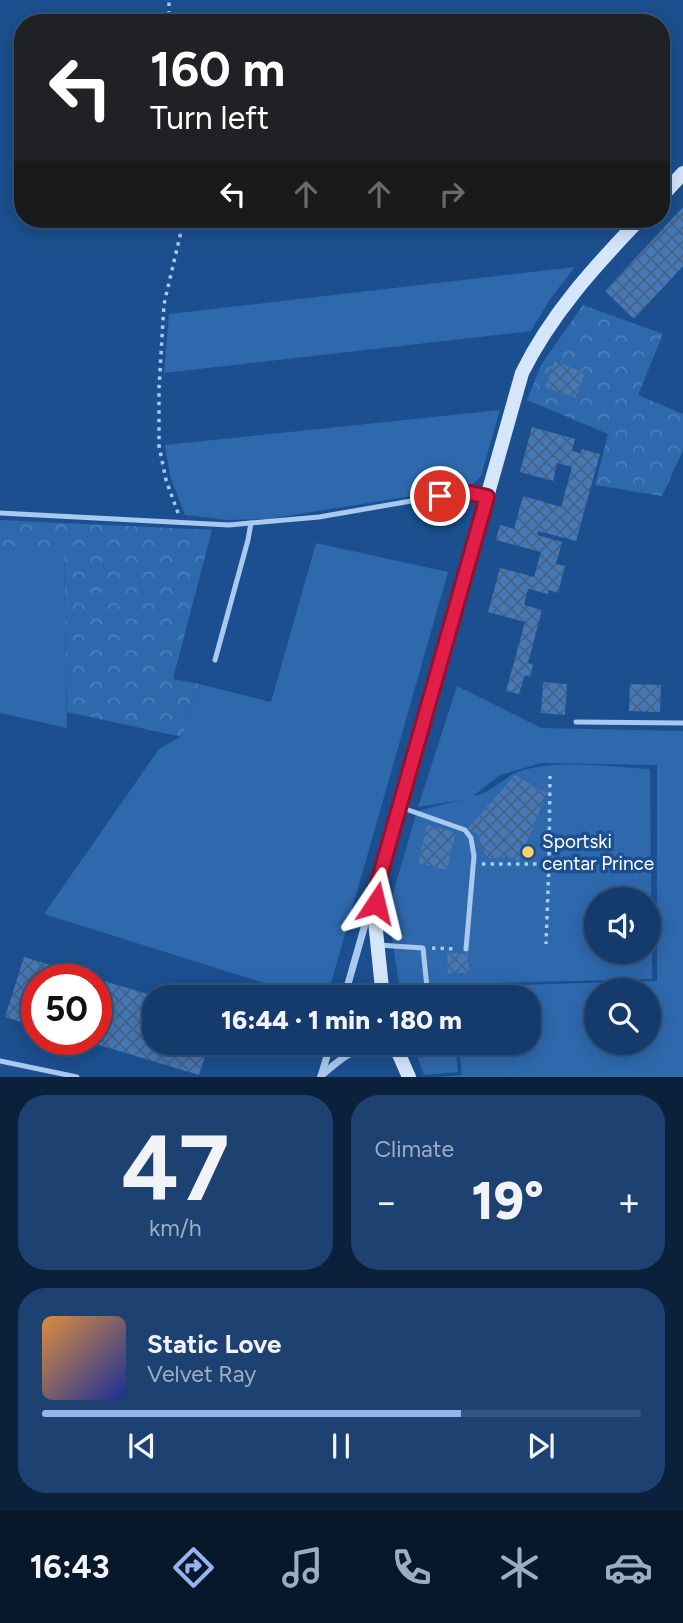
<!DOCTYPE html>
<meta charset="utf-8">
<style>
body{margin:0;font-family:Figtree,sans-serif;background:#1d4271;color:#f1f3f6;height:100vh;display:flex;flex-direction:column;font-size:26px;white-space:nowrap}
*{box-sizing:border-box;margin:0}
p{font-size:23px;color:#9dadc1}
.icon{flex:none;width:38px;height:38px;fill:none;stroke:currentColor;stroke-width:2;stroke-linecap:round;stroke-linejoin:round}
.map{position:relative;height:1077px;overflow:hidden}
.drawer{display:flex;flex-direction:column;gap:18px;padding:18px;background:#0b203b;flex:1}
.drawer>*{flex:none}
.hud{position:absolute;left:14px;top:14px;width:656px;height:214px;border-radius:28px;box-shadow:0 4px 18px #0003,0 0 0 2px #33557e;background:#202124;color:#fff;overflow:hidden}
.fabs{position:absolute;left:584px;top:887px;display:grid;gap:14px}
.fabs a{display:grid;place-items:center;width:77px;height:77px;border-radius:50%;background:#143b6b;box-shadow:0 4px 18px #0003,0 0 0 2px #33557e;font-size:35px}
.speed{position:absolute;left:21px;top:964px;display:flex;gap:14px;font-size:35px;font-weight:700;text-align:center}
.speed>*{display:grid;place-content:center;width:91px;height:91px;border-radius:50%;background:#143b6b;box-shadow:0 4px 18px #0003,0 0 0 2px #33557e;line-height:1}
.speed .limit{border:10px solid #d22;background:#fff;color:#111}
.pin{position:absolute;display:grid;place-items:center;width:60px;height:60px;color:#fff;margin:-30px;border:4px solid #fff;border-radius:50%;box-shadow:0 2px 7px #0007}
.me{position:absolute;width:77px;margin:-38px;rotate:10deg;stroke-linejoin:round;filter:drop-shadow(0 0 5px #0008)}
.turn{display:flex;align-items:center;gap:24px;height:147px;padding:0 21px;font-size:32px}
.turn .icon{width:91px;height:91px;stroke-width:2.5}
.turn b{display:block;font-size:49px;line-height:60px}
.lanes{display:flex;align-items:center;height:66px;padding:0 21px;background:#0003;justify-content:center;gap:35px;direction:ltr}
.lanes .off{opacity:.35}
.big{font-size:52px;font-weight:800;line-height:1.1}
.drawer .tile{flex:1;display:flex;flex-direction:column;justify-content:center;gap:10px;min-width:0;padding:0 24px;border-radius:28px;background:#1d4271}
.drawer .dial{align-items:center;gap:0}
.dial b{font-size:91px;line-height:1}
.song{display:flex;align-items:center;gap:21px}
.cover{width:84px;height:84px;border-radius:10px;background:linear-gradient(135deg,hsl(30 70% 55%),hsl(230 70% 35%))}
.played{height:7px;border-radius:4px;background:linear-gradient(90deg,#95b2f1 70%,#33557e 70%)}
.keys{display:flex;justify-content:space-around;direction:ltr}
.heat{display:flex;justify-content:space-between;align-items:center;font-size:38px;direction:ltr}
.drawer .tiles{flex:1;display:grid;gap:18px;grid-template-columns:1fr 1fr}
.tile:last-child{grid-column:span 2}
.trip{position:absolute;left:142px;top:985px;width:399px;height:70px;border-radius:28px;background:#143b6b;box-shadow:0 4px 18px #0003,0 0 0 2px #33557e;font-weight:800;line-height:70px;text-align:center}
.tabs{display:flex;height:112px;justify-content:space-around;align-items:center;background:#08182b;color:#9dadc1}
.tabs .icon{width:49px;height:49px}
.tabs .on{color:#95b2f1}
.tabs b{font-size:32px;color:#f1f3f6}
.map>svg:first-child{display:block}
</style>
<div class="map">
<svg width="683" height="1077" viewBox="0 0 683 1077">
<defs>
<pattern id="forest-crowns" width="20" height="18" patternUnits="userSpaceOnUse" patternTransform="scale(1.75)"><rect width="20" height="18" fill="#2e69ad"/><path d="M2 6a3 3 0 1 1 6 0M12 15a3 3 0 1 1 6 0" fill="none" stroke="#4d80b9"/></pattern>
<pattern id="building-cross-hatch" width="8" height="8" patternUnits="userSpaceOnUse" patternTransform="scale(1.75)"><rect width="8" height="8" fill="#4478b7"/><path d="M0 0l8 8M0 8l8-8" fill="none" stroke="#486282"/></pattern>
</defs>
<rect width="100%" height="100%" fill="#1b4f8f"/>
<g fill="#2e69ad" fill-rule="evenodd">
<polygon points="575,267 550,299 531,331 164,373 169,314"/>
<polygon points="500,410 481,476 470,487 267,519 227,520 185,515 170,476 165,445"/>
<polygon points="316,543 448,572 327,997 309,997 44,914 159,749 182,736 199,684 271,702"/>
<polygon points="0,548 64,554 67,728 0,713"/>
<path d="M 457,686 L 541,728 L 683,731 L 683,1077 L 436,1077 L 462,1075 L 458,1043 L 528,1043 L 528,998 L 453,997 L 452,987 L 657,981 L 657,765 L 541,763 L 500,775 L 473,796 C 491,794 503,777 520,771 C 558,759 610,767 650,769 L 652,979 L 451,984 L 451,997 L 401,998 L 391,932 L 393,893 L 417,811 L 461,800 L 418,807 ZM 597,900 L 649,900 L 649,952 L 597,952 ZM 597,990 L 649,990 L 649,1043 L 597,1043 Z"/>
<polygon points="413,1043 455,1043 458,1072 424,1075"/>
</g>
<g fill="url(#forest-crowns)">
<polygon points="583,305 663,334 638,395 683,414 683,450 662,496 595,485 608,434 527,400 541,365"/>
<polygon points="0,520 212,530 173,679 199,684 182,737 67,712 64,555 0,548"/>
</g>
<g fill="url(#building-cross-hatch)">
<polygon points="683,207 683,266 634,319 605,291"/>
<polygon points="555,361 585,373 576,398 545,387"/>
<polygon points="532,427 575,439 572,451 581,453 582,449 600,454 576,541 538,531 537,535 562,542 556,564 565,566 558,593 549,590 548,594 528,589 524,605 542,610 528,663 533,665 530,677 525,675 519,694 506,691 525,622 488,612 500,568 534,577 541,552 496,540 500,525 514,529 523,496 561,507 572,467 557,463 553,481 520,472"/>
<polygon points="543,682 567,684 565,715 541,713"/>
<polygon points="630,684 661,685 660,712 629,711"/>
<polygon points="515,775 547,793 519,861 506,856 504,858 487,858 477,834 468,828"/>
<polygon points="427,825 456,832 447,870 418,863"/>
<polygon points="447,953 468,953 469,973 448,973"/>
<polygon points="24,957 154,996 154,1043 209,1043 199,1075 82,1040 96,1040 96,980 37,980 37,1027 5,1017"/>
</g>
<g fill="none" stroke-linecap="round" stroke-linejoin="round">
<g stroke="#a9c9ee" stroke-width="3.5" stroke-dasharray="3.5 5" stroke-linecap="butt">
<polyline points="169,23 169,0"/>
<polyline points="178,513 166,480 159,446 159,388 164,304 184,219"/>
<polyline points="482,864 549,864 546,944"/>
<polyline points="549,864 550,776"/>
<polyline points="432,948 456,949"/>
</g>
<g stroke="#a9c9ee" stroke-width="5">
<polyline points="0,513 229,525 319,517 440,496 470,493 484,497"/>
<polyline points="215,660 248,540 251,523"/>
<polyline points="576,722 683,723"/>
<polyline points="400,807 465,830 471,838 474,856 466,949"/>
<polyline points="379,945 423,948 428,998"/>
<polyline points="0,1061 77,1077"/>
</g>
<g stroke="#a9c9ee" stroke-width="7">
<polyline points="344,998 370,907"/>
<path d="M 321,1076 C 339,1060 352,1049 376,1043"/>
<polyline points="321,1076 331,1043"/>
</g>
<g stroke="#d6e6fa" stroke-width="14">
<polyline points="662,196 683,173"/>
<path d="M 383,998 L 375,921 L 377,886 L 522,373 C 551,314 595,266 640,219"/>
<polyline points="394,1043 409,1077"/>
</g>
</g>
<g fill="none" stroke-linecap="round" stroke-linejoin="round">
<g stroke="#92132f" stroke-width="18">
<polyline id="route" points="376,903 377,886 487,497 470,493 440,496"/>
</g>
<use href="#route" stroke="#e11d48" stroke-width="12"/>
</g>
<circle fill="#ffd166" stroke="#1b4f8f" stroke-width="2.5" cx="528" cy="852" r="7"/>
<g text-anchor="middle" stroke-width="7" stroke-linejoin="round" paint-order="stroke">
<g font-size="19" fill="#fff" stroke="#1b4f8f" text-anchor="start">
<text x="542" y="848">Sportski<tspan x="542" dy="22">centar Prince</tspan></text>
</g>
</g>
</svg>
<div class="fabs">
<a><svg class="icon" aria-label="sound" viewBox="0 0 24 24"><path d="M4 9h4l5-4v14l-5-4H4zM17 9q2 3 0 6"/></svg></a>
<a><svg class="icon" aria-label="search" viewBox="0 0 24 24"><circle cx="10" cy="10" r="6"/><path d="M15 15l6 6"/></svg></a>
</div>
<div class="speed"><div class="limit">50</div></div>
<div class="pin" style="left:440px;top:496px;background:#d93025"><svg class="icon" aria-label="arrive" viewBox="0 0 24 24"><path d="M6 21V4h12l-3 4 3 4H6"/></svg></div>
<svg class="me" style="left:376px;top:903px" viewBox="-20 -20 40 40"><path d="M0-17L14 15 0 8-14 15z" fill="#e11d48" stroke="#fff" stroke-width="4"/></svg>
<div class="trip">16:44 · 1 min · 180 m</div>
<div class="hud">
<div class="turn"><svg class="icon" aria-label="left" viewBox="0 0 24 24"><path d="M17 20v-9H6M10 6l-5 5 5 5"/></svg><div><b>160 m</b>Turn left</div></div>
<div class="lanes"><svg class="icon" aria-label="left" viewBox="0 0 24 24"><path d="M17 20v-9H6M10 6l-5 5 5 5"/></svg><svg class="icon off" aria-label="ahead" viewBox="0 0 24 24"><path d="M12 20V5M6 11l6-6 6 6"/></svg><svg class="icon off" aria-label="ahead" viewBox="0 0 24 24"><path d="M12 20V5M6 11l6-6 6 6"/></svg><svg class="icon off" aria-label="right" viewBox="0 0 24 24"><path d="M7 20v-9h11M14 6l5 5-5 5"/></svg></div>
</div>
</div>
<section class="drawer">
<div class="tiles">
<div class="tile dial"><b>47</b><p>km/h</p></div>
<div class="tile"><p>Climate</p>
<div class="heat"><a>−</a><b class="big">19°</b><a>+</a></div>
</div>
<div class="tile">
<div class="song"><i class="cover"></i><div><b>Static Love</b><p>Velvet Ray</p></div></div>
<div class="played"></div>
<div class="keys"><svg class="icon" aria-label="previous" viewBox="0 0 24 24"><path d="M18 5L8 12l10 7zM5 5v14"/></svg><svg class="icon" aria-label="pause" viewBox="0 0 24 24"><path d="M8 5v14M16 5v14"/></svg><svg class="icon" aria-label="next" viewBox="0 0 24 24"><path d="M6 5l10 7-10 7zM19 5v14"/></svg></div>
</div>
</div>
</section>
<nav class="tabs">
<b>16:43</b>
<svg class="icon on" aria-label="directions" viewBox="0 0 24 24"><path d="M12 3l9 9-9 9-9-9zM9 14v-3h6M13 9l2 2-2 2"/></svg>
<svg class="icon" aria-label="music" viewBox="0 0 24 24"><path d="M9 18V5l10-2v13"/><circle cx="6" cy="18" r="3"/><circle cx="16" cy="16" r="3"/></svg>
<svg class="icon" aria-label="phone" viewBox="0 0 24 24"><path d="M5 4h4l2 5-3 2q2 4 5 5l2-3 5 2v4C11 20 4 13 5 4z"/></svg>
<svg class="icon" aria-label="climate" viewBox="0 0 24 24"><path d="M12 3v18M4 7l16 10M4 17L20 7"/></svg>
<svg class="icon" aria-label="car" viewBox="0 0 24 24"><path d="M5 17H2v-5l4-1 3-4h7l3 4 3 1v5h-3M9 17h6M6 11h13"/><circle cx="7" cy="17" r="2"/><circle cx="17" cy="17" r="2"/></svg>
</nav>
